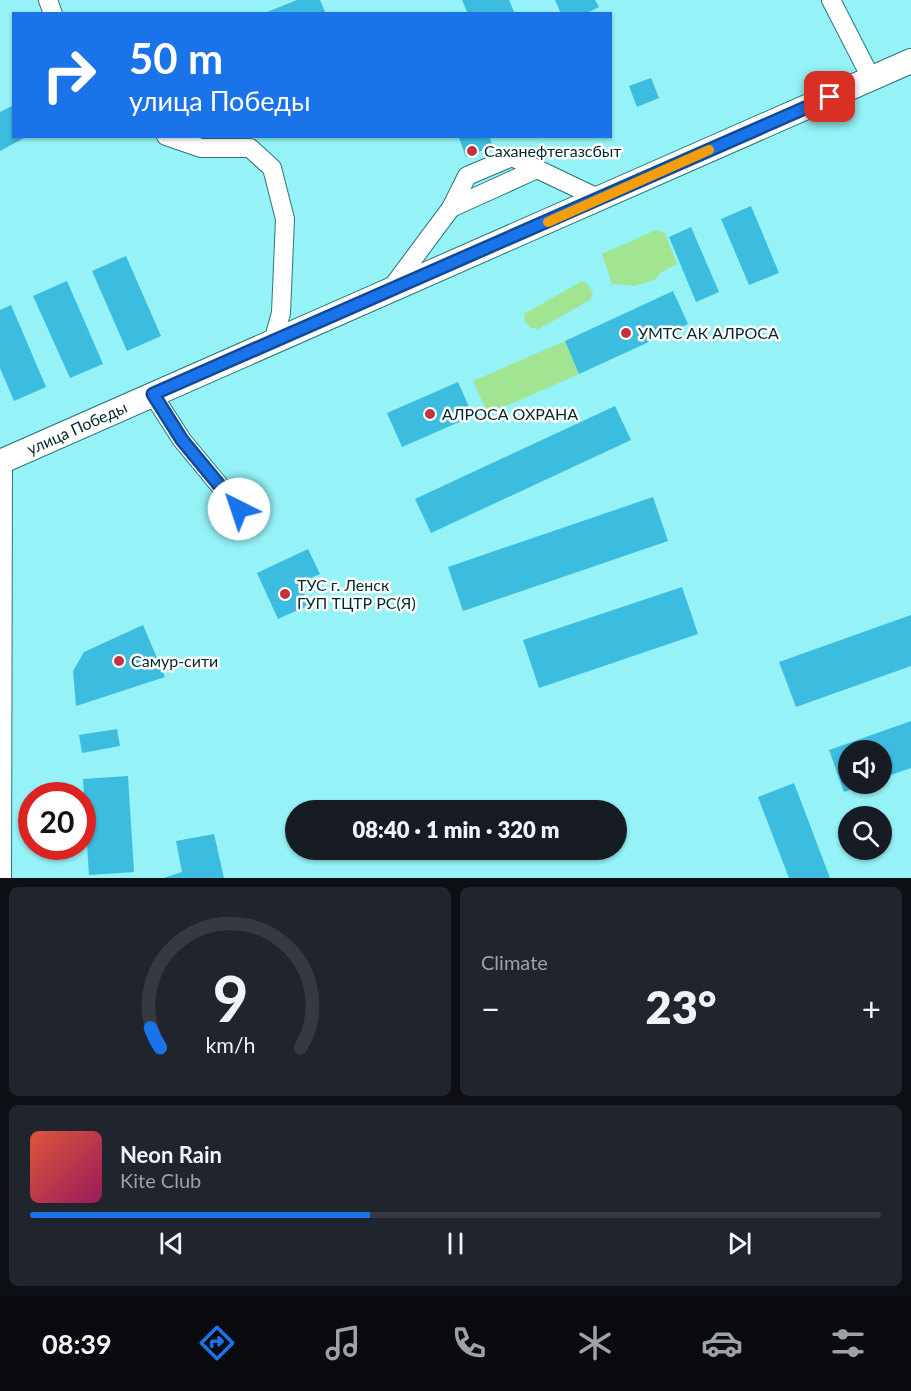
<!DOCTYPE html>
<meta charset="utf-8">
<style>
body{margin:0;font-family:Lato,sans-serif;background:#20242c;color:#f1f3f6;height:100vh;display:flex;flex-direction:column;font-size:22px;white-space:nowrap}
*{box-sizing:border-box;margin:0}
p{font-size:20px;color:#9ea1a6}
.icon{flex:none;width:33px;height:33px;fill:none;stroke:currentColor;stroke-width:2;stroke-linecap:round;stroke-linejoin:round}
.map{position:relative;height:878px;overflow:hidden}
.drawer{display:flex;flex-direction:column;gap:9px;padding:9px;background:#0d0f14;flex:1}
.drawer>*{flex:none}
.guide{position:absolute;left:12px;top:12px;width:600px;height:126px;border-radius:0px;box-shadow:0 2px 4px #0004;background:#1a73e8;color:#fff;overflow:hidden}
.buttons{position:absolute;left:838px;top:740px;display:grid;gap:12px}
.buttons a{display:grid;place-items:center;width:54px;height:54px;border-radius:50%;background:#171b24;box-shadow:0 2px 4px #0004;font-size:30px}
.speed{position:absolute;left:18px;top:782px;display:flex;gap:12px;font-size:30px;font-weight:700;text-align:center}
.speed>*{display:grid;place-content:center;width:78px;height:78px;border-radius:50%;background:#171b24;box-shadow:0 2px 4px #0004;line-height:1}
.speed .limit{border:9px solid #d22;background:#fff;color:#111}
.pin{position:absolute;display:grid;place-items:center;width:51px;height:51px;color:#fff;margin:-26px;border-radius:12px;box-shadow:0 3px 9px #0006}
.me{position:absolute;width:66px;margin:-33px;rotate:319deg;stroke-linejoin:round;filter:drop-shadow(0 0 4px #0008)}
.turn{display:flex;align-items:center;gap:21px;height:126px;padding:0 18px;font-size:27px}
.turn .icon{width:78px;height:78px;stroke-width:2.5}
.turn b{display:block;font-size:42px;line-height:51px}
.big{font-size:45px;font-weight:800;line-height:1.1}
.drawer .widget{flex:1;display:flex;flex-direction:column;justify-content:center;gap:9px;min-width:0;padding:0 21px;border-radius:9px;background:#20242c}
.drawer .dial{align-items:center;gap:0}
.dial svg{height:156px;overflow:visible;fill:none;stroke:#363941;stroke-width:7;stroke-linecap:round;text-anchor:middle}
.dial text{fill:#f1f3f6;stroke:none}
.song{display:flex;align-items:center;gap:18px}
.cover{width:72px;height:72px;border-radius:9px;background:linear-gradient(135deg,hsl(10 70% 55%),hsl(330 70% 35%))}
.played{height:6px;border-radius:3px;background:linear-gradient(90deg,#1a73e8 40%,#363941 40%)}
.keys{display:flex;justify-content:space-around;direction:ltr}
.heat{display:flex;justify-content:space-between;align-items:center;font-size:33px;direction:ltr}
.drawer .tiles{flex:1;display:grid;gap:9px;grid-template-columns:1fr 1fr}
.widget:last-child{grid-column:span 2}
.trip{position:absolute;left:285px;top:800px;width:342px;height:60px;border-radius:30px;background:#171b24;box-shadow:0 2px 4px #0004;font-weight:800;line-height:60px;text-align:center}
.tab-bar{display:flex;height:96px;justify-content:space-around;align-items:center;background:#090b0e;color:#9ea1a6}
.tab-bar .icon{width:42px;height:42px}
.tab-bar .current{color:#1a73e8}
.tab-bar b{font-size:27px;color:#f1f3f6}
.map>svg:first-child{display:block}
</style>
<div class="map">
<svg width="911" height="878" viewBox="0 0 911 878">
<rect width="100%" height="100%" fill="#95f2f7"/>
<g fill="#a1e593">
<polygon points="656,230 665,233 677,264 660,273 655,280 634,286 612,284 602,254"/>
<polygon points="582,281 588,284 593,294 590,300 539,329 531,328 525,322 524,314"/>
<polygon points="565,341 579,374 488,414 473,381"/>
</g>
<g fill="#3cbcdf">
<polygon points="297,0 320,0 326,14 262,14"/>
<polygon points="462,0 509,0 515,14 468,14"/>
<polygon points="555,0 595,0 599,7 585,14 561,14"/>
<polygon points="651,78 659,98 637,107 629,86"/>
<polygon points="14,105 14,136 28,136 0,151 0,112"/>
<polygon points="462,136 489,136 493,146 466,157 459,138"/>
<polygon points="751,206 779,273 749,285 721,219"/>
<polygon points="691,227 719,292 696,302 669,237"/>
<polygon points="126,256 161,336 127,351 92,271"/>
<polygon points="67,281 103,364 70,378 33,296"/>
<polygon points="673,291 688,324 579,374 565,341"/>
<polygon points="11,305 46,387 14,401 0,368 0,310"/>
<polygon points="458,382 473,416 402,447 387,413"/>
<polygon points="615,406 631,440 431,533 415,499"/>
<polygon points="653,497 668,541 463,611 448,567"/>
<polygon points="308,549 320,574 299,583 309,605 278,619 257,573"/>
<polygon points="682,587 698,634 539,688 523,640"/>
<polygon points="911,615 911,666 796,707 779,662"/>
<polygon points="143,625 165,677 76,706 73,671 84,652"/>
<polygon points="911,721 911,768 882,778 882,750 849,750 849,783 868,783 844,792 829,750"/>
<polygon points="117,729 120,746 82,753 79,735"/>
<polygon points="128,776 134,872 89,875 83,779"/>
<polygon points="794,783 830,878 789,878 758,797"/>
<polygon points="214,834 224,878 164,878 182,872 176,841"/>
</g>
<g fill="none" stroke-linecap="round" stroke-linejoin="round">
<g stroke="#2c7579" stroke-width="20">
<g id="minor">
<polyline points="48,0 53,14"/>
<polyline points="831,0 871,78"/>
<polyline points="166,136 201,148 250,148 272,168 285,219 281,313 273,342"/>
<polyline points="451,208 537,169"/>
<polyline points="390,290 451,208 467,176 512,157 600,199"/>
<polyline points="153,395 182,440 239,509"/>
<polyline points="2,878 3,460"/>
</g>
</g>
<g stroke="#2c7579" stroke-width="26">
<polyline id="major" points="0,462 911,61"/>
</g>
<use href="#minor" stroke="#fff" stroke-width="18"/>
<use href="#major" stroke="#fff" stroke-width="24"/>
</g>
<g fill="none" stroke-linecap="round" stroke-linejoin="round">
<g stroke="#114b97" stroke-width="15">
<polyline id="route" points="239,509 182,440 153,394 830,97"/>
</g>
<use href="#route" stroke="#1a73e8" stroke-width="10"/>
<polyline stroke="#f59e0b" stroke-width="10" points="548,222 709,150"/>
</g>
<g fill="#c23241" stroke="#fff" stroke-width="2">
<circle cx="472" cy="151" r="6"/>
<circle cx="626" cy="333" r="6"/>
<circle cx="430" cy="414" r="6"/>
<circle cx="285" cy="594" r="6"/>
<circle cx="119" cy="661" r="6"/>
</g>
<g text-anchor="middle" stroke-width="5" stroke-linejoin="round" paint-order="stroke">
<g font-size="16" fill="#00292c" stroke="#fff" text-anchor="start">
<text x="484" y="157">Саханефтегазсбыт</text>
<text x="638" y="339">УМТС АК АЛРОСА</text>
<text x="442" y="420">АЛРОСА ОХРАНА</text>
<text x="297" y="591">ТУС г. Ленск<tspan x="297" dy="18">ГУП ТЦТР РС(Я)</tspan></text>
<text x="131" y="667">Самур-сити</text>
</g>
<g font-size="16" fill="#00292c" stroke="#fff">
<text transform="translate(77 428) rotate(-24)" y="6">улица Победы</text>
</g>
</g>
</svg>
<div class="buttons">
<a><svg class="icon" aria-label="sound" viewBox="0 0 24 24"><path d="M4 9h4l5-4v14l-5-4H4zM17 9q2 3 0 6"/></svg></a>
<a><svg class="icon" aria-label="search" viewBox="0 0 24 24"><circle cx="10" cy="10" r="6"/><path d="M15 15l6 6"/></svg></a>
</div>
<div class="speed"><div class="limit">20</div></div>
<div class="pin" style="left:830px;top:97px;background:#d93025"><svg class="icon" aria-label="arrive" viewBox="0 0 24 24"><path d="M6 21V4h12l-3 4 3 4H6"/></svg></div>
<svg class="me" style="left:239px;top:509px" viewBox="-20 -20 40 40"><circle r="19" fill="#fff"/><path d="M0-13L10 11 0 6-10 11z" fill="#1a73e8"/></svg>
<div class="trip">08:40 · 1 min · 320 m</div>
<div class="guide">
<div class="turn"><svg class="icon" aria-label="right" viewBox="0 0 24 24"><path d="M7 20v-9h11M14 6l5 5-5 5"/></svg><div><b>50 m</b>улица Победы</div></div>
</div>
</div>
<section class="drawer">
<div class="tiles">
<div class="widget dial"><svg viewBox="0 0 100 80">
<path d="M14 69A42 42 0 1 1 86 69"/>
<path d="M14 69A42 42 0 0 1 9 59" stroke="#1a73e8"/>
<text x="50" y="56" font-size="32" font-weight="700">9</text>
<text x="50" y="72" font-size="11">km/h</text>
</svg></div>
<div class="widget"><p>Climate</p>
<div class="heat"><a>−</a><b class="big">23°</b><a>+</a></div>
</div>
<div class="widget">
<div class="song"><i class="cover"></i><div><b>Neon Rain</b><p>Kite Club</p></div></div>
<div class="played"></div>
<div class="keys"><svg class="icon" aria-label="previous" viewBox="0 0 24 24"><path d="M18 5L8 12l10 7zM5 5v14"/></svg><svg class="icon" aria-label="pause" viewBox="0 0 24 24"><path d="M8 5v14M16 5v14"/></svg><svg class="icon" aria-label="next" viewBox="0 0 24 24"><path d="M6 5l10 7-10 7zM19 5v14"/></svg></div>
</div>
</div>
</section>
<nav class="tab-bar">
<b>08:39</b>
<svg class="icon current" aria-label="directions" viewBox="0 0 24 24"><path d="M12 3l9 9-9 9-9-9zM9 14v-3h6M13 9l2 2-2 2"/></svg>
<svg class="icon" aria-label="music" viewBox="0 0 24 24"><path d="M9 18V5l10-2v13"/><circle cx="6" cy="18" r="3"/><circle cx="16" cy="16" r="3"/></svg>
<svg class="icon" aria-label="phone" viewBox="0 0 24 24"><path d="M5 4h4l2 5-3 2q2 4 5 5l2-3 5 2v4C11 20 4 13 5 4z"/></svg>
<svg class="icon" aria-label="climate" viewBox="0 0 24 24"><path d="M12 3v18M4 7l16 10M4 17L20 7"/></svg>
<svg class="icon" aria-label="car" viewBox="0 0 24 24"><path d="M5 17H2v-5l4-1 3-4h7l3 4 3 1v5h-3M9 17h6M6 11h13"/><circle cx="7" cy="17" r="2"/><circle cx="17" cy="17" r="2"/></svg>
<svg class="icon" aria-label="filters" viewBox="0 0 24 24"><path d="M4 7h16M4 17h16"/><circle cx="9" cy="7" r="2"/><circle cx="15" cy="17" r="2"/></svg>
</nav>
